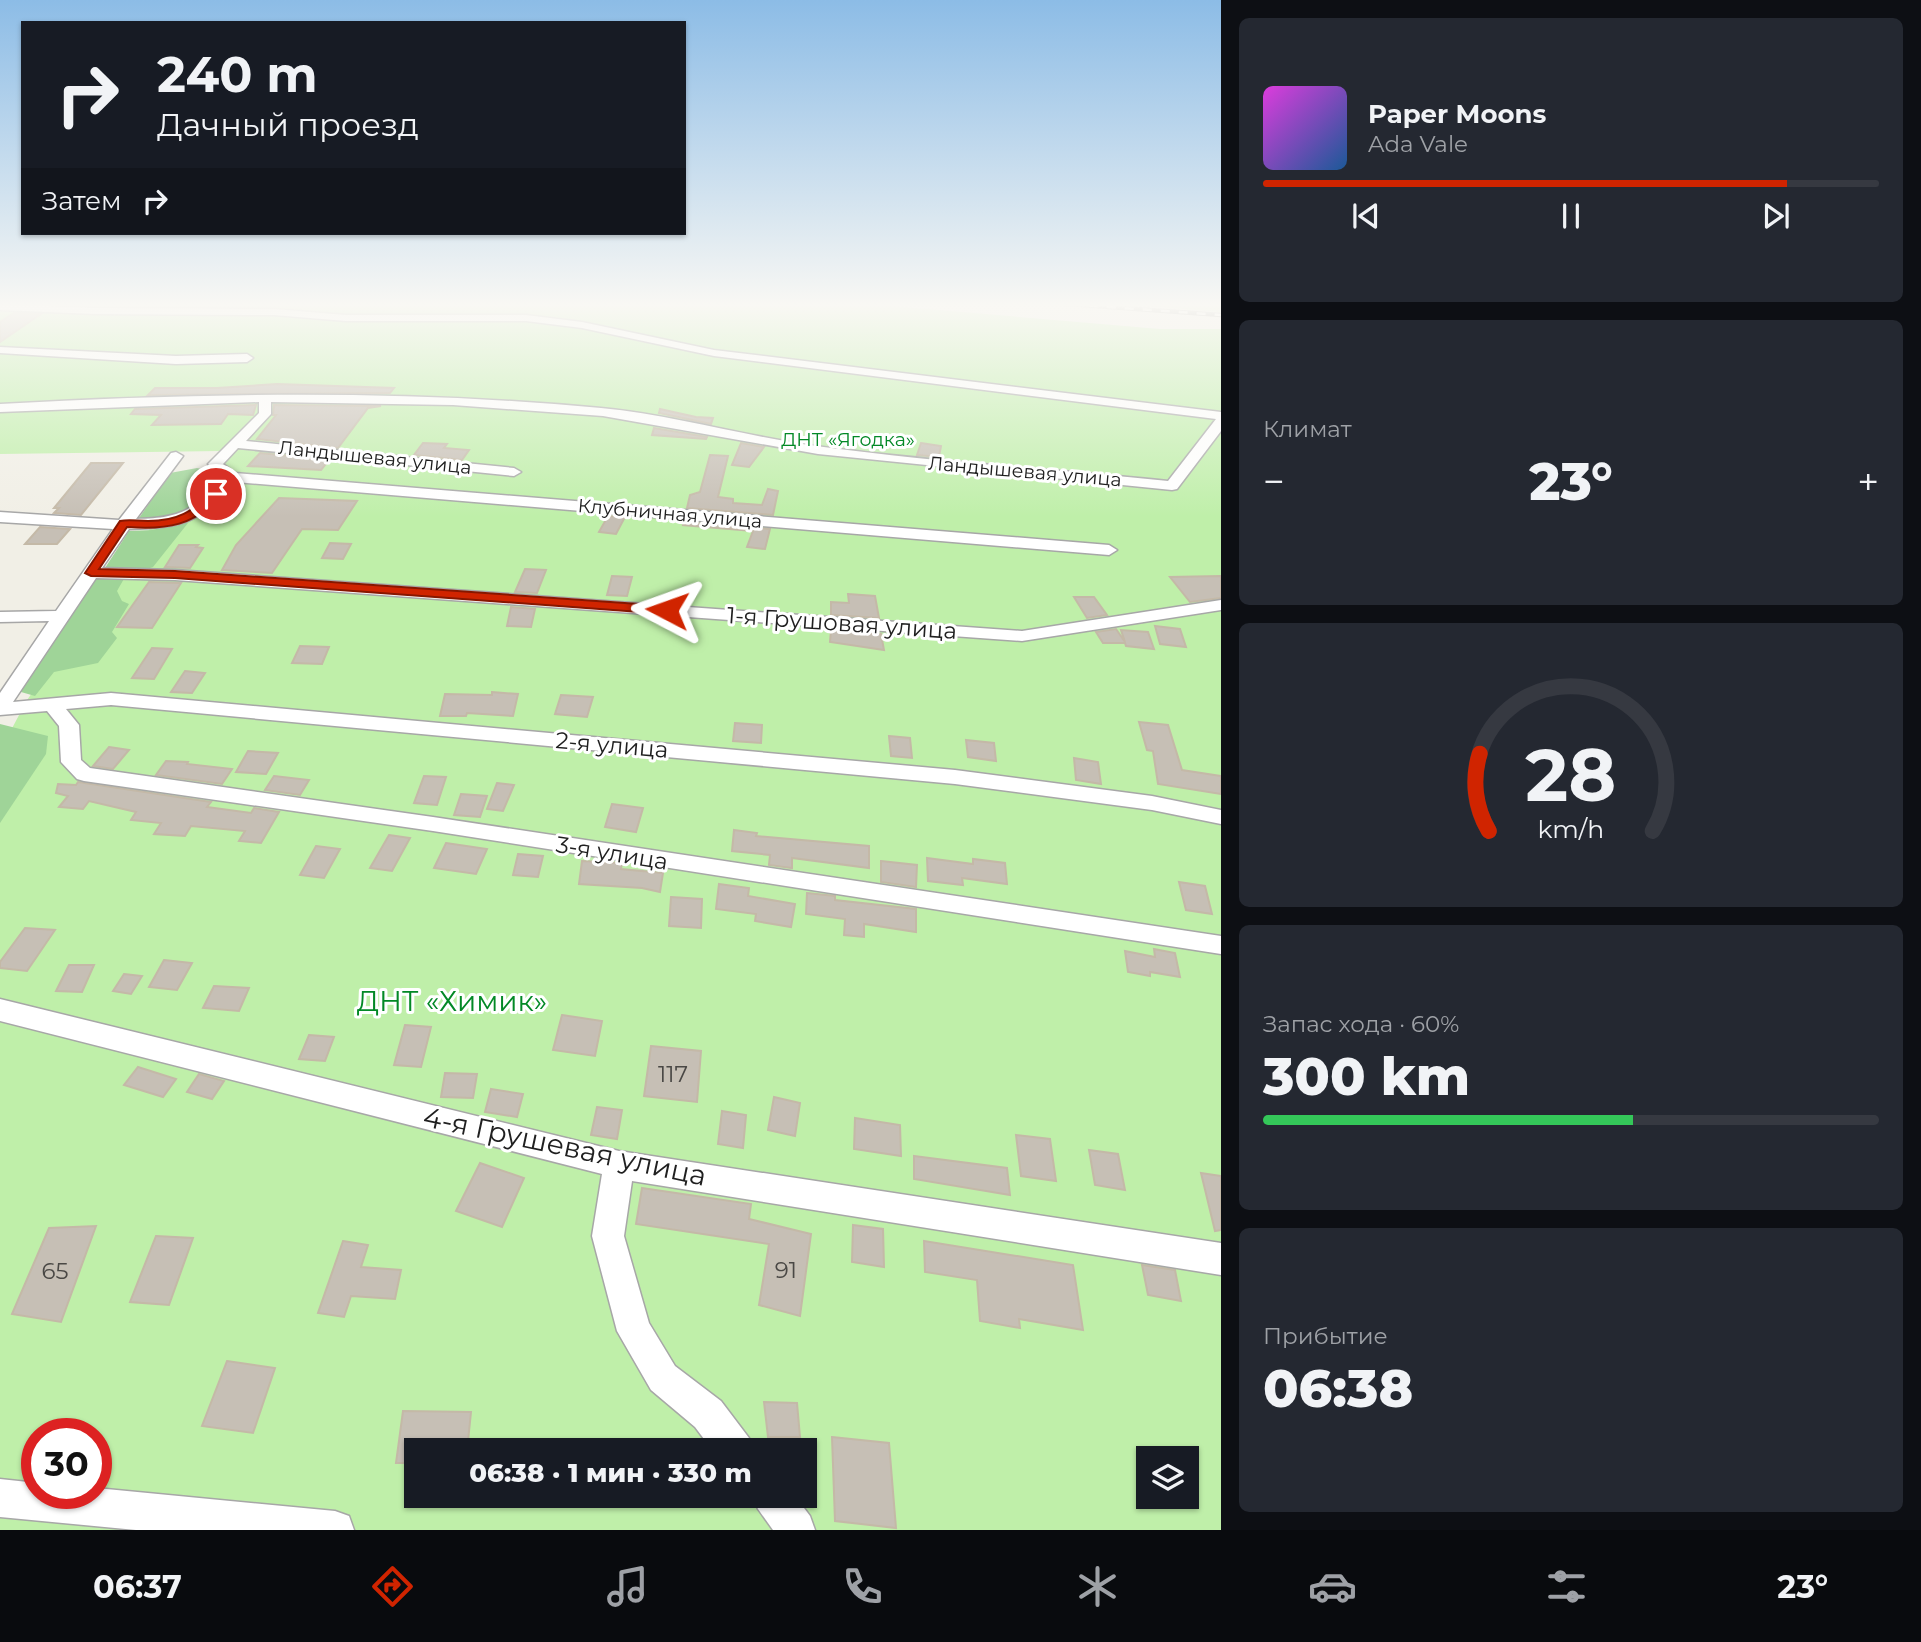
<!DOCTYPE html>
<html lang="ru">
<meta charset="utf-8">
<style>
body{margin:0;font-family:Montserrat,sans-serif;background:#242831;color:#f1f3f6;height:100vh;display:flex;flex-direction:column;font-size:26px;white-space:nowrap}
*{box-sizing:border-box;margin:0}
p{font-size:23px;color:#9ea1a6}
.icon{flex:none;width:38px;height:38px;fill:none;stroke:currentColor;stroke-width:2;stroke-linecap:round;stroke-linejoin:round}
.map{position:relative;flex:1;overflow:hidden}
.panel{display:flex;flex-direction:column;gap:18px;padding:18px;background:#0d0f14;width:700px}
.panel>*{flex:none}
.banner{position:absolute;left:21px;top:21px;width:665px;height:214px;border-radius:0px;box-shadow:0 2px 5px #0004;background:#171b24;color:#f1f3f6;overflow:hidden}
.tools{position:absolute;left:1136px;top:1446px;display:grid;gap:14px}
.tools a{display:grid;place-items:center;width:63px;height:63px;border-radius:0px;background:#171b24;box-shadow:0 2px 5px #0004;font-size:35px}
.speed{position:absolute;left:21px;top:1418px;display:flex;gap:14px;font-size:35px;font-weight:700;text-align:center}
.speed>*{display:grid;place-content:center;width:91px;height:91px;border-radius:50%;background:#171b24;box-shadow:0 2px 5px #0004;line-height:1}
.speed .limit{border:10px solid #d22;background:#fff;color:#111}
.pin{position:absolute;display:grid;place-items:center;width:60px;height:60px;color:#fff;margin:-30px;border:4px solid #fff;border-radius:50%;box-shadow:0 2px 7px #0007}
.me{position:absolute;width:77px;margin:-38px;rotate:274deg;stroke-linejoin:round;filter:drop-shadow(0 0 5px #0008)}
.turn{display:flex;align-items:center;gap:24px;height:147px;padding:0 21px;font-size:32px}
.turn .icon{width:91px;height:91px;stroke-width:2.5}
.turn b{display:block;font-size:49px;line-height:60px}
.then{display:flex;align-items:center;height:66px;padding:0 21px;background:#0003;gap:14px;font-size:26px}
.big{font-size:52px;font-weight:800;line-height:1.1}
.panel .tile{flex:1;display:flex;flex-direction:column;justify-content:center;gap:10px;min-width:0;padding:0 24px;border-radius:10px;background:#242831}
.panel .dial{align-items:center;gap:0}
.dial svg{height:182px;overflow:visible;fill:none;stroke:#363941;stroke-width:7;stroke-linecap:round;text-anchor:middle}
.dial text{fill:#f1f3f6;stroke:none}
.song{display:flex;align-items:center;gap:21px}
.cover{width:84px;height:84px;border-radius:10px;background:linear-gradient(135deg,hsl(300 70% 55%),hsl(210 70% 35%))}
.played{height:7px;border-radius:4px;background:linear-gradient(90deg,#d02400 85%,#363941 85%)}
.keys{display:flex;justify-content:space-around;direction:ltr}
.heat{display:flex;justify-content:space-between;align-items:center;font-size:38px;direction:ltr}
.charge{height:10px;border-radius:5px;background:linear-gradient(90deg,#34c759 60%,#363941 0)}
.trip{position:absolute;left:404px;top:1438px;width:413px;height:70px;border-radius:0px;background:#171b24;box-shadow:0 2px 5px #0004;font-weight:800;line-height:70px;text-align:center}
.menu{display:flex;height:112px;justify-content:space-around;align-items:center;background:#090b0e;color:#9ea1a6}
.menu .icon{width:49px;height:49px}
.menu .active{color:#d02400}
.menu b{font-size:32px;color:#f1f3f6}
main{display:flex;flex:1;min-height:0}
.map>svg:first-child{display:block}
</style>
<main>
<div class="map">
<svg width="1221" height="1530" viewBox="0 0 1221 1530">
<rect width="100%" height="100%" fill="#f1efe6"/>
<g fill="#bfefa9" fill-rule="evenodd">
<path d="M 0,303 L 857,303 L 1160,329 L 1221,329 L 1221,1530 L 0,1530 L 0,751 L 27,700 L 152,526 L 221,451 L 0,454 ZM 37,1433 L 96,1433 L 96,1493 L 37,1493 ZM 416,1451 L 805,1451 L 805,1496 L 416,1496 ZM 1148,1458 L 1186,1458 L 1186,1496 L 1148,1496 Z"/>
<polygon points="1111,303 1221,303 1221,312"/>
</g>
<g fill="#9fd498">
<path d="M 197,468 L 206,470 L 214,482 C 194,505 193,513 161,518 C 153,519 147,520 139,518 L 170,473 Z"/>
<polygon points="179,523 188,523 153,567 144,570 105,568 129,531 153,530"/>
<polygon points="102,577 125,577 117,591 122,601 129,604 112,632 117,638 98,663 54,672 35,696 14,690 93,579"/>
<polygon points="0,724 48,736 46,754 0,823"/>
</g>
<g fill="#c6bfb5" stroke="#c4b9a7" stroke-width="2">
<polygon points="14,313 41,314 0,342 0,322"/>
<polygon points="277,384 394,388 390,393 148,395 155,388 217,388"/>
<polygon points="256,405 253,415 228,414 221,424 152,425 161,415 131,414 135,409"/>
<polygon points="274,405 381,406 368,408 338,448 257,439 276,415 273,415"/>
<polygon points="660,409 696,417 713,418 711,424 659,413"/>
<polygon points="654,428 707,437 706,439 652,435"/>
<polygon points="423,443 447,444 444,448 469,450 462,460 414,455"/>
<polygon points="741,443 764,447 749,467 732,465"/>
<polygon points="921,443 941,446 939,457 917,455"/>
<polygon points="260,453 329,460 321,470 248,466"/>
<polygon points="710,455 728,456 718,497 733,499 733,503 762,505 768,489 778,491 773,515 687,508 690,495 700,492"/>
<polygon points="91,463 123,463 81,515 54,513 59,508 54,508"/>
<polygon points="279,498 357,501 338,530 302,529 272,573 222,570 236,545"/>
<polygon points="608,516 625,517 616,534 599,532"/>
<polygon points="684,522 770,529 765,549 747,547 753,531 683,525"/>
<polygon points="40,527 70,529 57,544 25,544"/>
<polygon points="330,543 351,544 343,559 322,558"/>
<polygon points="179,545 198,545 196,547 203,548 190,568 165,567"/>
<polygon points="525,569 546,570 537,593 515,592"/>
<polygon points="612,576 632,577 627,596 607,595"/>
<polygon points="1221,576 1221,598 1190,602 1170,577"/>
<polygon points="149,582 181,583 152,628 117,627"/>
<polygon points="848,594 875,596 879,618 831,615 831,602 849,603"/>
<polygon points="1074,597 1094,597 1107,615 1087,618"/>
<polygon points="511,607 535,609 531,627 507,626"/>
<polygon points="1155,626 1180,629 1186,647 1160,644"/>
<polygon points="1116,629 1125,642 1121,630 1148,632 1154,649 1126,646 1125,643 1103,643 1096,632"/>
<polygon points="831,630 881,634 884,650 830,642"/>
<polygon points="300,646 329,647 322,664 292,663"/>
<polygon points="152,648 172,649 154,679 132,678"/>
<polygon points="185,671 205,673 192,693 171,692"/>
<polygon points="492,692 518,694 513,716 467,713 466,716 440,716 445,694 492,695"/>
<polygon points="561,695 593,697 587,717 555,714"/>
<polygon points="1139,722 1168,725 1182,770 1221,776 1221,794 1158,784 1153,751 1147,750"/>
<polygon points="735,723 762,725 761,743 733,741"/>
<polygon points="889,736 910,738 912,758 891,756"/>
<polygon points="966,740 994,743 996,761 968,757"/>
<polygon points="109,747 129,750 113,769 93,766"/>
<polygon points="248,751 278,753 266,774 236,772"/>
<polygon points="1074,758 1098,762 1101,784 1076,780"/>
<polygon points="166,761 188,762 187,764 232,769 222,784 156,775"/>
<polygon points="274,776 309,780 300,795 265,790"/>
<polygon points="424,776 446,777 437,805 414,803"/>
<polygon points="78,782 211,802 207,807 251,813 254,808 279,812 261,843 239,841 245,831 191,826 185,836 154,834 161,823 131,820 136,812 89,801 83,809 59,807 68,796 56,793 58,784 76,785"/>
<polygon points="497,783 514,785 503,811 487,809"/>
<polygon points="461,794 487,796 480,817 454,815"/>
<polygon points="612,804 643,808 636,832 605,827"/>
<polygon points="734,830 757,833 756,836 869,846 869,868 792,858 792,868 769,865 770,855 732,851"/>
<polygon points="389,835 410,838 392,871 370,868"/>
<polygon points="446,843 487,849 476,874 434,868"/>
<polygon points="316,846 340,849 324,878 300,875"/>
<polygon points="518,854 543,856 538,877 513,875"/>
<polygon points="927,858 973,864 973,859 1005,863 1007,884 962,878 963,885 928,881"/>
<polygon points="582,861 622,863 621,869 663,873 660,892 642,888 579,884"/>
<polygon points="881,861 917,865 916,887 881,882"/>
<polygon points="1179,882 1205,886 1212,914 1186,910"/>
<polygon points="719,884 749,888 748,896 795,904 791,927 755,921 756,914 716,909"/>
<polygon points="807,893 835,896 835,900 916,909 916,932 864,924 864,937 844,935 845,919 806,914"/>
<polygon points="671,897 702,899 701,928 669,926"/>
<polygon points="25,928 55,930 27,971 0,968 0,962"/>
<polygon points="1154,949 1175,953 1180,977 1150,972 1150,976 1128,972 1125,951 1155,957"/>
<polygon points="164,960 192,963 177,990 149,987"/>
<polygon points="69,965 94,965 82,992 56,991"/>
<polygon points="124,974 142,976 131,994 113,991"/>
<polygon points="214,986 249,988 239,1011 203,1008"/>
<polygon points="562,1015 602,1021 595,1056 553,1050"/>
<polygon points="405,1025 431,1027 421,1067 394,1065"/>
<polygon points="309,1035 334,1037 325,1061 299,1059"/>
<polygon points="651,1046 701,1051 697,1102 644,1096"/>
<polygon points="138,1067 176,1079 163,1097 124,1085"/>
<polygon points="445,1073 477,1074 473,1098 441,1097"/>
<polygon points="199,1074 224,1081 212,1099 187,1092"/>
<polygon points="491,1089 523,1094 517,1117 485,1112"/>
<polygon points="774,1097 800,1103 795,1136 768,1130"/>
<polygon points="597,1107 622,1110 617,1139 591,1135"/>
<polygon points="722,1111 746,1115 743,1148 718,1144"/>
<polygon points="855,1118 900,1125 901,1156 854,1149"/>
<polygon points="1016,1135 1050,1139 1056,1181 1021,1176"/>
<polygon points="1089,1150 1118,1154 1125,1190 1095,1185"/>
<polygon points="914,1156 1007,1168 1010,1195 914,1179"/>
<polygon points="480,1163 524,1178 502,1227 456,1211"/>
<polygon points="1201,1173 1221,1176 1221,1230 1215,1231"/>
<polygon points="642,1188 751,1204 749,1219 811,1234 800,1316 759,1305 769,1244 636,1224"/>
<polygon points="853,1225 883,1229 884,1267 852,1262"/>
<polygon points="96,1226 61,1322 12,1314 49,1228"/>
<polygon points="156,1236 193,1238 169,1305 130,1302"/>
<polygon points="343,1241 368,1245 361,1267 401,1270 395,1299 351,1296 344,1317 318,1313"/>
<polygon points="924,1241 1073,1265 1083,1330 1019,1319 1020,1328 980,1321 977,1280 925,1272"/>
<polygon points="1142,1265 1175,1270 1181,1301 1148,1295"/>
<polygon points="227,1361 275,1368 253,1433 202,1426"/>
<polygon points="764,1402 797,1403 800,1437 768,1437"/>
<polygon points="403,1411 471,1412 467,1451 416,1451 416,1463 396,1463"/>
<polygon points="832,1437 889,1443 896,1528 835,1521"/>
</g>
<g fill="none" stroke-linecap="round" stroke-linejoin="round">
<g stroke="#a7a7a7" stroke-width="3">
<g id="minor">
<path d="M 0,304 L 95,308 L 274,309 L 346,315 L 526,315 L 582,322 L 714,350 L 1221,412 L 1221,431 L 1177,489 L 1172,490 L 818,454 L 603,416 L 453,405 L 271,402 L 271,414 L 246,441 L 514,468 L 521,472 L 514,476 L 238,448 L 223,464 L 235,473 L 1109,545 L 1117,550 L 1109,555 L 235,482 C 197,524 185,527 129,529 L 102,568 L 175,570 L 1022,631 L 1221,600 L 1221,610 L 1022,641 L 175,580 L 96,578 L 13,702 L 111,693 L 955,770 L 1152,796 L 1221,810 L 1221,824 L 1152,810 L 955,784 L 111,705 L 66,709 L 79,725 L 81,760 L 90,768 L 433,817 L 1221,936 L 1221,954 L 433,831 L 84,781 L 77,779 L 61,762 L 59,726 L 47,711 L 0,715 L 0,693 L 49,621 L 0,622 L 0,612 L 56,611 L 113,529 L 0,522 L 0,512 L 119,520 L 171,453 L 176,452 L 183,456 L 136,519 C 181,518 193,511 223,477 L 208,464 L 259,413 L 259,402 L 0,412 L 0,404 C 200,393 401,389 601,408 C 674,415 744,436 816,446 C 933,462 1051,469 1168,481 L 1216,419 L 714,356 L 582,328 L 526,321 L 346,321 L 274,315 L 95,314 L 0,310 Z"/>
<polygon points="0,347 176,356 247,354 253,358 247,362 176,364 0,353"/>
<polygon points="0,999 619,1151 1221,1243 1221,1275 632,1181 624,1236 649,1323 675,1366 721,1401 749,1438 754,1451 713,1451 695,1427 651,1390 617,1331 592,1236 602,1174 0,1021"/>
<polygon points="0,1479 37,1483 37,1493 96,1493 96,1488 335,1511 349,1516 354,1530 136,1530 0,1517"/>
<polygon points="752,1496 795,1496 810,1516 815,1530 773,1530 758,1509"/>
</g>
</g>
<use href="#minor" fill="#fff" fill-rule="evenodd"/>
<g stroke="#6e6e6e" stroke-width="4.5">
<polyline id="rail" points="1053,303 1221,315"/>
</g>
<use href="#rail" stroke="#fff" stroke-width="2.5" stroke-dasharray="9" stroke-linecap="butt"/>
</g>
<linearGradient id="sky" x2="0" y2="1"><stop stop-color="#8cbce6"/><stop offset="0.59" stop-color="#f9f8f4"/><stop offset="1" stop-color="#f9f8f4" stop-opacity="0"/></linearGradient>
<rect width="1221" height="517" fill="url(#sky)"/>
<path fill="#d02400" stroke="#871700" stroke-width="2" d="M 212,491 L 221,494 C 196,526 166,530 127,527 L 99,569 L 175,571 L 667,606 L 674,610 L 667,614 L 175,578 L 91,576 L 85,573 L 120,521 C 129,519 138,521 148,521 C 177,521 193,512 212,491 Z"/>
<g text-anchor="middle" stroke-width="6" stroke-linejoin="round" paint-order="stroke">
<g font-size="19" fill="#038926" stroke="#fff">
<text x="848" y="446">ДНТ «Ягодка»</text>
</g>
<g font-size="19" fill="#202020" stroke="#fff">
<text transform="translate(375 457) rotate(6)" y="7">Ландышевая улица</text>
<text transform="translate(1025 471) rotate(5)" y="7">Ландышевая улица</text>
<text transform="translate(670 513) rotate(5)" y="7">Клубничная улица</text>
</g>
<g font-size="23" fill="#202020" stroke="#fff">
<text transform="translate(842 623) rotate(4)" y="8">1-я Грушовая улица</text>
<text transform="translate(612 745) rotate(5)" y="8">2-я улица</text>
<text transform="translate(612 853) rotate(9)" y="8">3-я улица</text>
</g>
<g font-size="23" fill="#4a4845">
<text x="673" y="1082">117</text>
<text x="786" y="1278">91</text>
<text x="55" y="1279">65</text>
</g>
<g font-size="28" fill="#038926" stroke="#fff">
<text x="452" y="1011">ДНТ «Химик»</text>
</g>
<g font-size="28" fill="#202020" stroke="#fff">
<text transform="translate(565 1146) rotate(12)" y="10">4-я Грушевая улица</text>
</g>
</g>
</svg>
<div class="tools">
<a><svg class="icon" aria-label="layers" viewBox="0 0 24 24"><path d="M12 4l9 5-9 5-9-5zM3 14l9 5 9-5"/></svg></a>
</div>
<div class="speed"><div class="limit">30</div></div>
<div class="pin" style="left:216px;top:494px;background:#d93025"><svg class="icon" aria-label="arrive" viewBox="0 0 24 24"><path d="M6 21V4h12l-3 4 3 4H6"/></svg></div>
<svg class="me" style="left:667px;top:610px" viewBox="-20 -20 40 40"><path d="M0-17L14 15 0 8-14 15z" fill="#d02400" stroke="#fff" stroke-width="4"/></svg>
<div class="trip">06:38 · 1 мин · 330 m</div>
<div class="banner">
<div class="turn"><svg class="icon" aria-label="right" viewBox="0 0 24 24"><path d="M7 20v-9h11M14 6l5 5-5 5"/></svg><div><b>240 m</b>Дачный проезд</div></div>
<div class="then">Затем<svg class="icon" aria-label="right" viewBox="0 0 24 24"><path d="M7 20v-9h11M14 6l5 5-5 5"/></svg></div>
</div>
</div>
<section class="panel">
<div class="tile">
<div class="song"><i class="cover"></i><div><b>Paper Moons</b><p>Ada Vale</p></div></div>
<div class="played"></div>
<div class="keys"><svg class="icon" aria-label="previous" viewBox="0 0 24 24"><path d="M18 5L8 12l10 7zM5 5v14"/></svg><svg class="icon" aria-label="pause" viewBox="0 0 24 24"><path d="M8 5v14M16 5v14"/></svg><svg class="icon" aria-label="next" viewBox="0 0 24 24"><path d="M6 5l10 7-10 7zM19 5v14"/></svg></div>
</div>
<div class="tile"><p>Климат</p>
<div class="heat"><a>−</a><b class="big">23°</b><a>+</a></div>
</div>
<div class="tile dial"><svg viewBox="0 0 100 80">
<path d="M14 69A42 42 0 1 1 86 69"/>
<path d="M14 69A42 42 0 0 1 10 35" stroke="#d02400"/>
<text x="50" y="56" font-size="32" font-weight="700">28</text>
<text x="50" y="72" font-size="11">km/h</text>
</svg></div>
<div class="tile"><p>Запас хода · 60%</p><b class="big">300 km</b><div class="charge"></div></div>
<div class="tile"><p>Прибытие</p><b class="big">06:38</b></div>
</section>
</main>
<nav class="menu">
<b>06:37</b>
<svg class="icon active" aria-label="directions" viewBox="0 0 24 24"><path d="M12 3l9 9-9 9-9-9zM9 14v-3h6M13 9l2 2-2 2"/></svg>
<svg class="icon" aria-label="music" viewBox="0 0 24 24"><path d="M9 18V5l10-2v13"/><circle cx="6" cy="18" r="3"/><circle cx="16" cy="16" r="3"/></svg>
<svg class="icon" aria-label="phone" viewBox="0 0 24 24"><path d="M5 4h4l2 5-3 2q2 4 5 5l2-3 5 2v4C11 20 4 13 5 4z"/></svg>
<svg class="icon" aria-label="climate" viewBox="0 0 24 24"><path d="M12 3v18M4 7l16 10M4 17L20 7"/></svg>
<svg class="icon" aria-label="car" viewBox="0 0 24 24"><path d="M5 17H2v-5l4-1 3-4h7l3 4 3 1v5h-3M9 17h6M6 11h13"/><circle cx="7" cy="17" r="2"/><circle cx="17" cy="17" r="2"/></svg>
<svg class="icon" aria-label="filters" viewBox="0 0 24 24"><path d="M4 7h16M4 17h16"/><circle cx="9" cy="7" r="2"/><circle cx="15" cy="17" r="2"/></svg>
<b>23°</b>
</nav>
